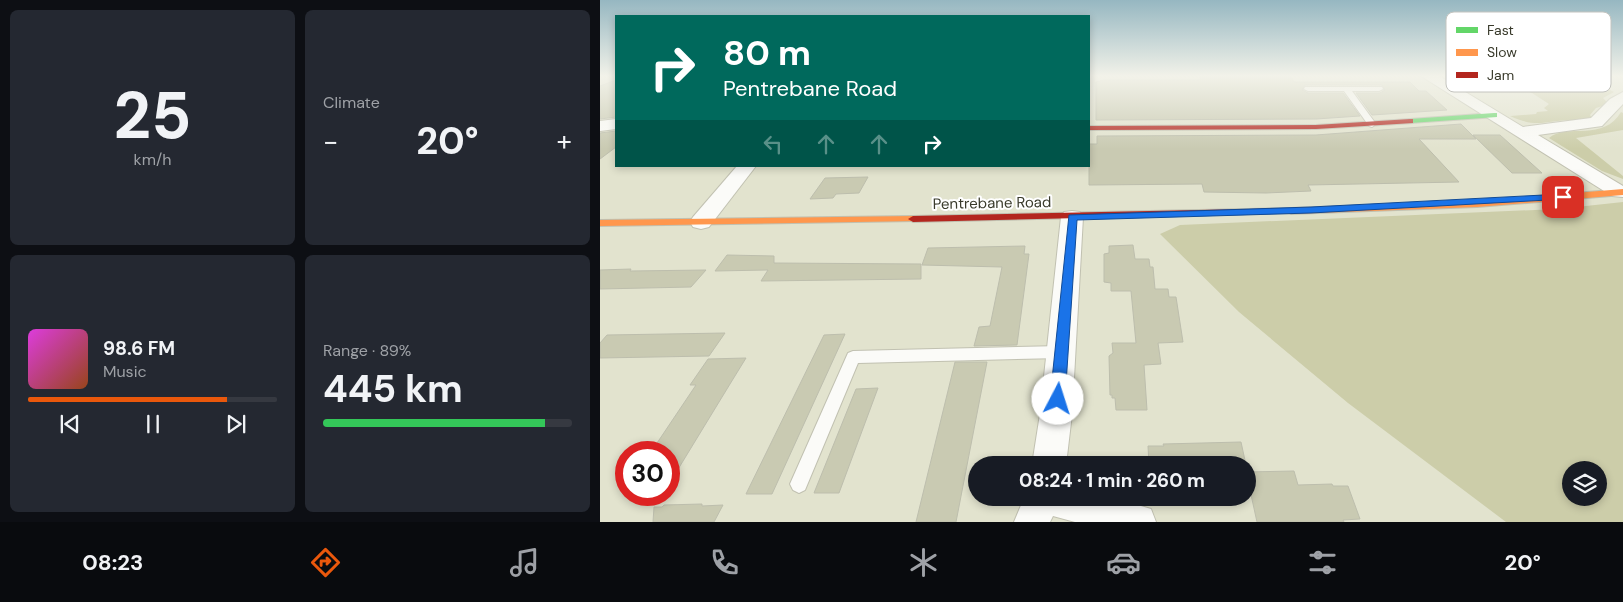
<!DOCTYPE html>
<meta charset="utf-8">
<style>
body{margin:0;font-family:"DM Sans",sans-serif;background:#242831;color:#f1f3f6;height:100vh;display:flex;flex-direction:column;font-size:19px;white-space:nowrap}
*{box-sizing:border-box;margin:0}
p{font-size:16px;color:#9ea1a6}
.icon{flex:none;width:28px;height:28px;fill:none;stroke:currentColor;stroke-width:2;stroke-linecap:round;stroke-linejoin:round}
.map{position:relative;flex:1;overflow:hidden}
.details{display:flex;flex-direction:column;gap:10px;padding:10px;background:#0d0f14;width:600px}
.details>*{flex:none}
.hud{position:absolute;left:15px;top:15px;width:475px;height:152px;border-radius:0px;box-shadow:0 2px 8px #0003;background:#00695c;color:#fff;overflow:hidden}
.fabs{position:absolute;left:962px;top:461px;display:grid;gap:10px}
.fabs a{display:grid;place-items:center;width:45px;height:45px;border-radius:50%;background:#171b24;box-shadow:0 2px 8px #0003;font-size:25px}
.speed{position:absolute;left:15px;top:441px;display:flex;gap:10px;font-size:25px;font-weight:700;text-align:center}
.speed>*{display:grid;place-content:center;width:65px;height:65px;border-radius:50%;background:#171b24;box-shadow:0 2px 8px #0003;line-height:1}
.speed .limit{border:8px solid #d22;background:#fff;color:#111}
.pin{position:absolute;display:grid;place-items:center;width:42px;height:42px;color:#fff;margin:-21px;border-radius:10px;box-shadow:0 2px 8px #0006}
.me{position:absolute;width:55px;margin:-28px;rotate:5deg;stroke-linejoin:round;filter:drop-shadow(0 0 4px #0008)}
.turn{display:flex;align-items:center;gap:18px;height:105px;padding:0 25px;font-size:22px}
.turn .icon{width:65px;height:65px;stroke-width:2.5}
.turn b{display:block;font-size:35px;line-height:42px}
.lanes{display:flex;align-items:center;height:48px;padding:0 25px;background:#0003;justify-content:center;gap:25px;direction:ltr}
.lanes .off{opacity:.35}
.big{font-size:38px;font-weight:700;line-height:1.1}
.details .tile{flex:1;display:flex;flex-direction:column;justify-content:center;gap:8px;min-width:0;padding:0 18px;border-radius:8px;background:#242831}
.details .dial{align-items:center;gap:0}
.dial b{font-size:65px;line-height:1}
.song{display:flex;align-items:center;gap:15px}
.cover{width:60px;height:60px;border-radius:8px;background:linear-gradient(135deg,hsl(300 70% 55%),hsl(20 70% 35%))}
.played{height:5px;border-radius:2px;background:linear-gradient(90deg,#ea580c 80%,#363941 80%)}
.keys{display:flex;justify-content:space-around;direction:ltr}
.heat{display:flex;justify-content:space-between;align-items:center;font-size:28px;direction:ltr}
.charge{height:8px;border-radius:4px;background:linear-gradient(90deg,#34c759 89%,#363941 0)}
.details .tiles{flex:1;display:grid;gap:10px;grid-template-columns:repeat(2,1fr)}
.trip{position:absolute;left:368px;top:456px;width:288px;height:50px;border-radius:25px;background:#171b24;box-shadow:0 2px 8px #0003;font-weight:700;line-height:50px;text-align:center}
.menu{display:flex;height:80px;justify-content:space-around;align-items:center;background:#090b0e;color:#9ea1a6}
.menu .icon{width:35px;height:35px}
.menu .selected{color:#ea580c}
.menu b{font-size:22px;color:#f1f3f6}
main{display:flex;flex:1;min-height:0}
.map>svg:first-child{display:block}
</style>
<main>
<section class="details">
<div class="tiles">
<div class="tile dial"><b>25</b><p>km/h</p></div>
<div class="tile"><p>Climate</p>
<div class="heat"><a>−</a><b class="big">20°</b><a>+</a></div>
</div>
<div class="tile">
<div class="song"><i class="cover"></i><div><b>98.6 FM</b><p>Music</p></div></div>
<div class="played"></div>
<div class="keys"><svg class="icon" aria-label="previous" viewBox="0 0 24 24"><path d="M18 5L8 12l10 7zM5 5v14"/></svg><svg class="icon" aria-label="pause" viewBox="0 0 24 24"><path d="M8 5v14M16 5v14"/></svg><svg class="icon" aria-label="next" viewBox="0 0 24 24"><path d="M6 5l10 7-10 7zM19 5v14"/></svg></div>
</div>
<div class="tile"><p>Range · 89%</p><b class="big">445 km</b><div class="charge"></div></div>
</div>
</section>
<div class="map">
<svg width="1023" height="522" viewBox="0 0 1023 522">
<rect width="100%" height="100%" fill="#e2e3ce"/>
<g fill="#cccda9" fill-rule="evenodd">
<path d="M 903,76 L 984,76 L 1014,92 L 1003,98 L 1009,104 L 996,108 L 990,115 L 992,118 C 984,122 982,120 973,120 C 945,120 939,129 910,116 L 936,114 L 937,112 L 948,111 L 944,108 L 949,104 L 932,93 L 918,88 L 918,86 Z"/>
<path d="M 1021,112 L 1023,113 L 1023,130 L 976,138 L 1023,176 L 1023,179 L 1002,171 L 949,138 C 967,123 1004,142 1021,112 Z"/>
<path d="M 1023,202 L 1023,522 L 906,522 L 748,403 L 639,312 L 560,234 L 580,225 L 958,209 ZM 971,470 L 999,470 L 999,498 L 971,498 Z"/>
</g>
<g fill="#c9cab2" stroke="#bdbead">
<polygon points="691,76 694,82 810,82 819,91 826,91 847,110 772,115 756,93 780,93 785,90 782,85 705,85 702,90 708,93 743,93 760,116 716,119 496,120 496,82 504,80 601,80 600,77"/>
<polygon points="16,80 16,117 0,119 0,86"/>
<polygon points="861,124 876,139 819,139 859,182 708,185 711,191 666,193 604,192 602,184 489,185 489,144 497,144 497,136 716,135"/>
<polygon points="16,131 16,147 0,159 0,133"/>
<polygon points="873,135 900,135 942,173 912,173"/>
<polygon points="268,177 259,193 236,194 233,198 210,199 225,178"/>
<polygon points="533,245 535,259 549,259 550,267 553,267 555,289 568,289 569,297 576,297 583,342 558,343 561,364 544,365 547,410 516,410 515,398 512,398 512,395 510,395 509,356 513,353 512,343 536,343 531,291 511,291 511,283 504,282 504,254 509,253 509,246"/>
<polygon points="425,246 424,254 429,254 417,345 374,346 379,327 390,326 402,267 322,265 328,248"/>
<polygon points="127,255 174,256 174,263 321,264 321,279 161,281 168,270 115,271"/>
<polygon points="31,269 30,271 106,270 91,287 0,289 0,270"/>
<polygon points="125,333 109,356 0,358 0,343 7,335"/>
<polygon points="245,334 172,494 146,494 224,335"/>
<polygon points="146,358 130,384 69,484 69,452 51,452 96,385 90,385 108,359"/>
<polygon points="355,362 387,362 356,522 316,522"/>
<polygon points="278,388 239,493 214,493 256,389"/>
<polygon points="641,442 646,465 549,465 548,446 564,446 563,444"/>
<polygon points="694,471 698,485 732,484 733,486 748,486 760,519 743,520 744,522 657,522 646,472"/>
<polygon points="102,504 102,506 123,505 114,522 53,522 54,507 62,507 64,505"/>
</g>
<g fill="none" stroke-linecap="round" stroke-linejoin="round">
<g stroke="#c1c1b1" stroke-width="2">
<g id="lane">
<polygon points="705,87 782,87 783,89 779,91 752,91 776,124 772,127 769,126 744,91 708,91 704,89"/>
<polygon points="461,346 466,348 468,352 466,356 461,358 258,363 205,490 199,493 193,490 190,484 248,353 253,351"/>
</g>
</g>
<g stroke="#c1c1b1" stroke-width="2">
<g id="street">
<polygon points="821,76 839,76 923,127 991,118 1010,99 1023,92 1023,104 1002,126 938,135 1023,186 1023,197 1012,196"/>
<polygon points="16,119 16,129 0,131 0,121"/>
<polygon points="137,166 156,166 109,227 101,229 93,227 90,222 93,217"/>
<polygon points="472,211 480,212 483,217 472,414 466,465 432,465 440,414 461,217 464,212"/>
<polygon points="424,498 514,498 551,509 556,522 475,522 453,516 450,522 414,522"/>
</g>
</g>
<g stroke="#c1c1b1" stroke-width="2">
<polygon id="fast" points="894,113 897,113 897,117 810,123 806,121 810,119"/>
</g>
<g stroke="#c1c1b1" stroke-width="2">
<g id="slow">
<polygon points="1023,189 1023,195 877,207 691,214 686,211 691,208 877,201"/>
<polygon points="313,216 317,217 318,219 317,221 0,226 0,220"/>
</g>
</g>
<g stroke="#c1c1b1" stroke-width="2">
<g id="jam">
<polygon points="810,119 813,119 813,123 716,129 489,130 489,126 716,125"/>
<polygon points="691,208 696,211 695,213 313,222 308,219 313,216"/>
</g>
</g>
<use href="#lane" fill="#fbfbf8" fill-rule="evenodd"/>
<use href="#street" fill="#fbfbf8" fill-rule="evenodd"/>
<use href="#fast" fill="#63d668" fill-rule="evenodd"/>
<use href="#slow" fill="#ff974d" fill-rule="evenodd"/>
<use href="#jam" fill="#b3261e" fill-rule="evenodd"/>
</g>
<linearGradient id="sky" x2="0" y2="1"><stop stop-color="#96b7c1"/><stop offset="0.51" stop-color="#f2f2e9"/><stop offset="1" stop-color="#f2f2e9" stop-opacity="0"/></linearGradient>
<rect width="1023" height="149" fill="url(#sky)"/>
<polygon fill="#1a73e8" stroke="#114b97" points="963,194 966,195 966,199 711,213 477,220 465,399 463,403 458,405 453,403 450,399 469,215 711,207"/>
<g text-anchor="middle" stroke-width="4" stroke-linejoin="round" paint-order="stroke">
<g font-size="15" fill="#393a2b" stroke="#fff">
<text transform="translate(392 203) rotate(-1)" y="5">Pentrebane Road</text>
</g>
</g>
<rect x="846" y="12" width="165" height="80" rx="8" fill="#fff" stroke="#c4c4bf" stroke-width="1"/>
<rect x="856" y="27" width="22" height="6" fill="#63d668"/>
<rect x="856" y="49" width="22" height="7" fill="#ff974d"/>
<rect x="856" y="72" width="22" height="6" fill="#b3261e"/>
<g font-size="14" fill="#393a2b">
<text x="887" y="35">Fast</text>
<text x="887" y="57">Slow</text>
<text x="887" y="80">Jam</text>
</g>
</svg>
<div class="fabs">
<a><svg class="icon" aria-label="layers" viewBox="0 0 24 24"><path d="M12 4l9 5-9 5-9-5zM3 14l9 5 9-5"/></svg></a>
</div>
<div class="speed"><div class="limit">30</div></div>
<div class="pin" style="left:963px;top:197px;background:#d93025"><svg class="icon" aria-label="arrive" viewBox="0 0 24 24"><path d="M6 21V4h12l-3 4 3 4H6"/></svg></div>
<svg class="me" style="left:458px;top:399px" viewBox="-20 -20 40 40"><circle r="19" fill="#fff"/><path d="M0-13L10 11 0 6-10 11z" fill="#1a73e8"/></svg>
<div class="trip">08:24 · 1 min · 260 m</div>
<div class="hud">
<div class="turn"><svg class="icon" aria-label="right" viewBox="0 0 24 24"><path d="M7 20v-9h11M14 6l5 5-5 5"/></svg><div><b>80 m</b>Pentrebane Road</div></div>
<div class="lanes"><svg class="icon off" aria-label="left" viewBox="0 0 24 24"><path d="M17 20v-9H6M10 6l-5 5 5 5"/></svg><svg class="icon off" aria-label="ahead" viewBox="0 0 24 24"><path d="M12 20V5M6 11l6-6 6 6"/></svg><svg class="icon off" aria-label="ahead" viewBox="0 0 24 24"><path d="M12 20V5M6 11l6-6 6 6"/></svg><svg class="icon" aria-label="right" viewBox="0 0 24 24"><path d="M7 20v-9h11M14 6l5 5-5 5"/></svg></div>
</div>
</div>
</main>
<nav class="menu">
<b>08:23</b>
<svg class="icon selected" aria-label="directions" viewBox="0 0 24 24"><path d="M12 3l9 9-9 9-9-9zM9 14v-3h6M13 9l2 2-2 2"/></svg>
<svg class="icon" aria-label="music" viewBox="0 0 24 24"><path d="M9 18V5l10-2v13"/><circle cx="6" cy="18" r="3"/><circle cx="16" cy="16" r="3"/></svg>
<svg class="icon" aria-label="phone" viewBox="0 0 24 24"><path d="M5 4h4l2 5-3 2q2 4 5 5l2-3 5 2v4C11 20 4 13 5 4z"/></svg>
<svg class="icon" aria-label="climate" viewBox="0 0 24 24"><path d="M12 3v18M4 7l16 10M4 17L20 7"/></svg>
<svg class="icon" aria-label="car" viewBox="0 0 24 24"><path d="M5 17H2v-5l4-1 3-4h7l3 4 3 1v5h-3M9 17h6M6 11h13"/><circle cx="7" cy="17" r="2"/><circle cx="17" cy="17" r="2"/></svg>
<svg class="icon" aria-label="filters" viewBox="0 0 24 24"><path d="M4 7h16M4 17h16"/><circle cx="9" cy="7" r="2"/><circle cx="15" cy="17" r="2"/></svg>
<b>20°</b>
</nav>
